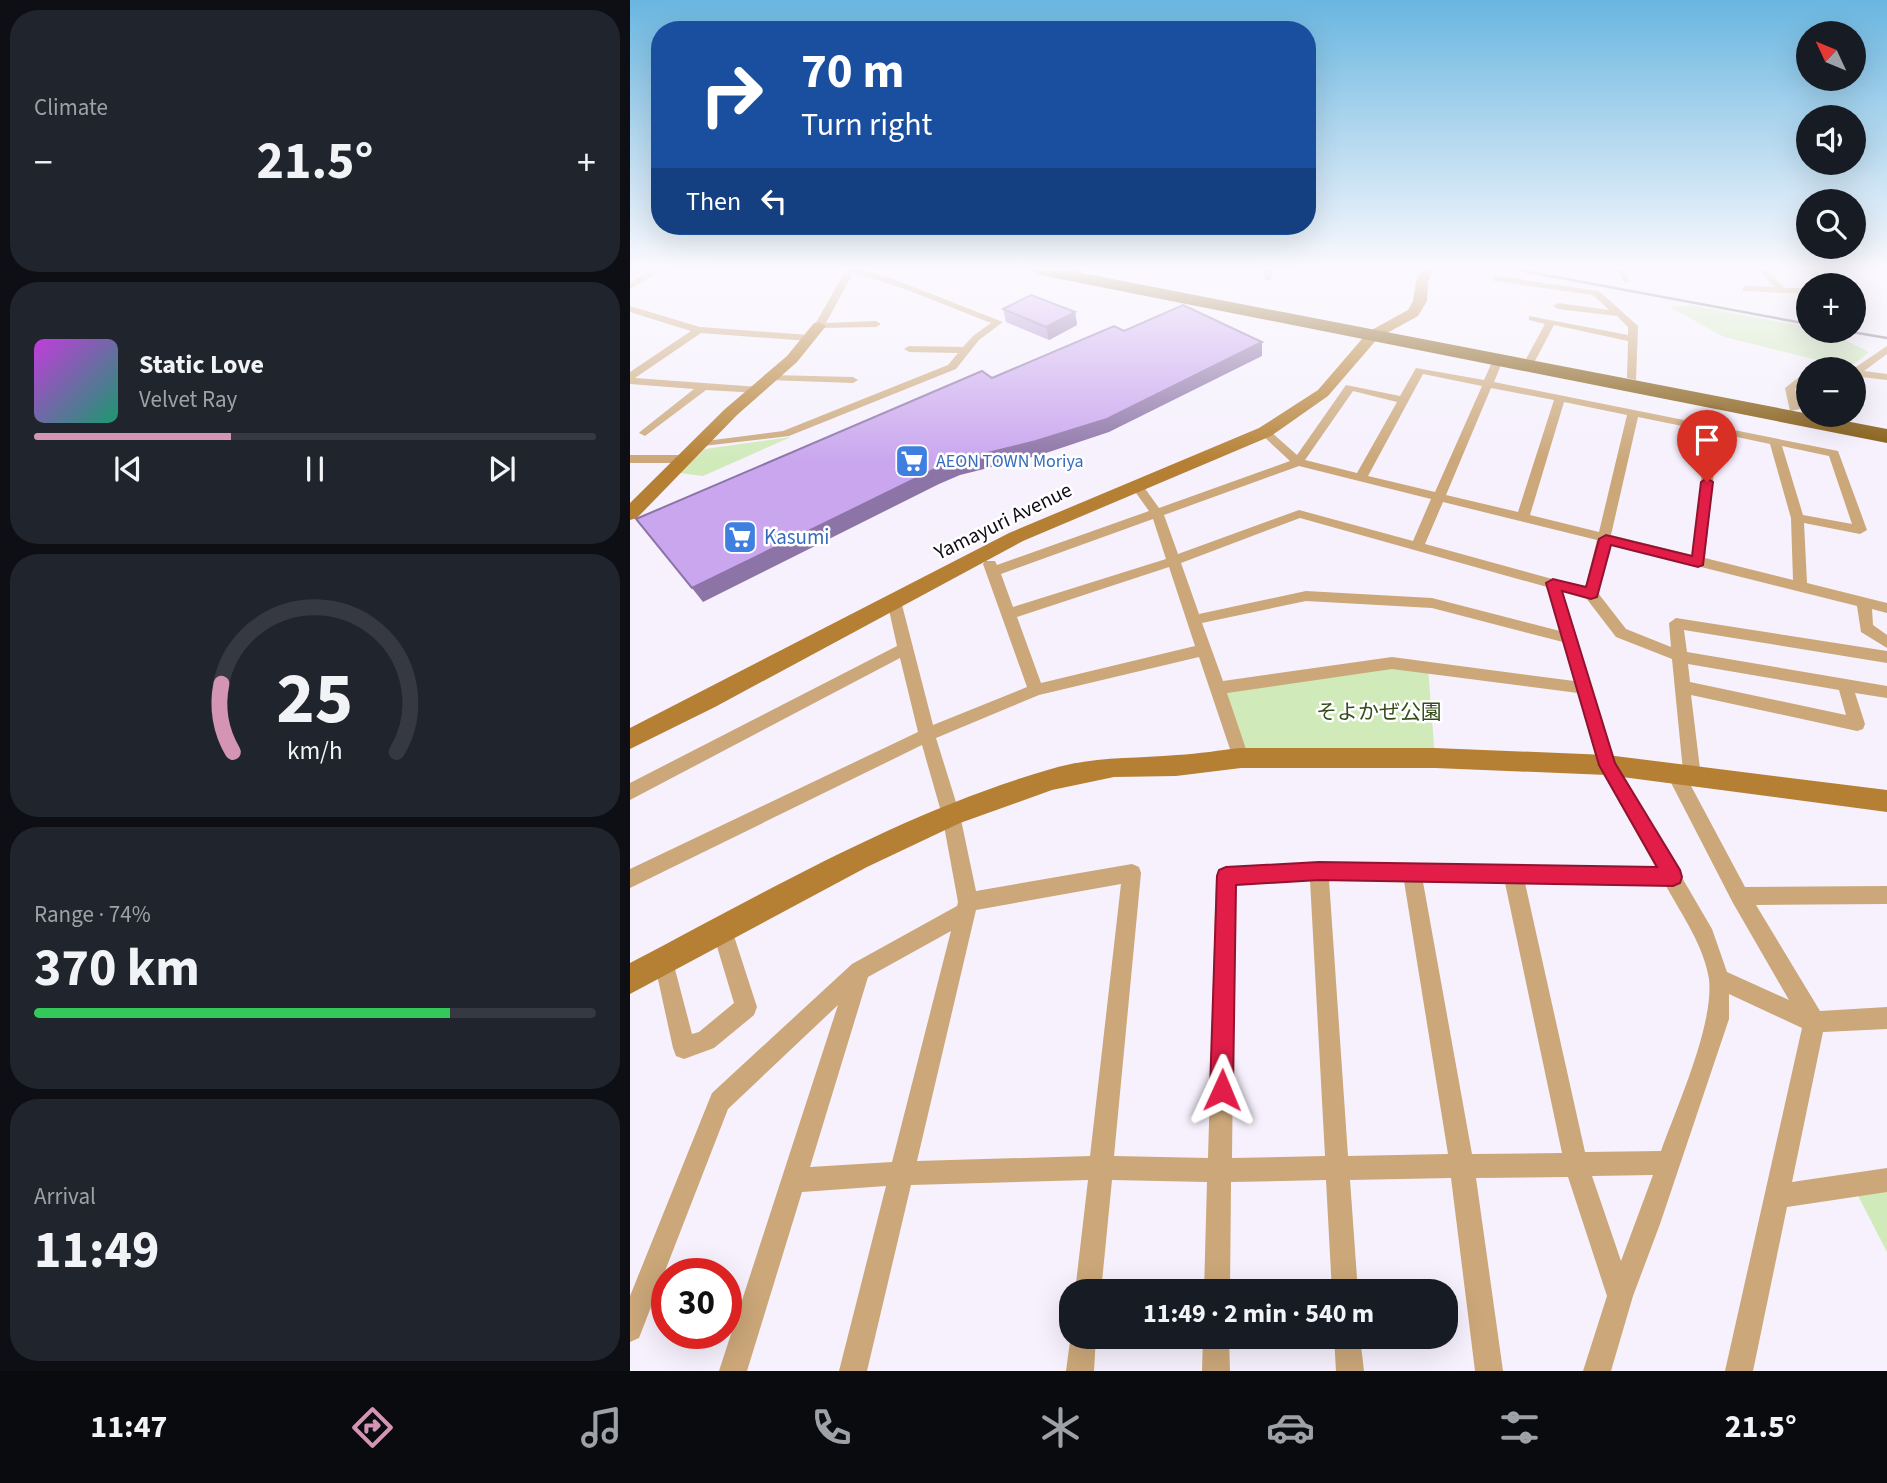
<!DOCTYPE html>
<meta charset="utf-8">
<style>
body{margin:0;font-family:"Source Sans 3","Noto Sans JP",sans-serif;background:#20242c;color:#f1f3f6;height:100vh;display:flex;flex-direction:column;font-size:26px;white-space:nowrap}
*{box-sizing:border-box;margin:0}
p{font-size:23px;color:#9ea1a6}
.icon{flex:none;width:38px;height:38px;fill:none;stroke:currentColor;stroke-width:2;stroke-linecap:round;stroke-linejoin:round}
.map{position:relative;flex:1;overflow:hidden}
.drawer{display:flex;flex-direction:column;gap:10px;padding:10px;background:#0d0f14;width:630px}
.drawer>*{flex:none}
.top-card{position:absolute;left:21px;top:21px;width:665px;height:214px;border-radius:28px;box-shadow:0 7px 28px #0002;background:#1a4fa0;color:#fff;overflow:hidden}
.needle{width:46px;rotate:314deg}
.fabs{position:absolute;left:1166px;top:21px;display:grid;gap:14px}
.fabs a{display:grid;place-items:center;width:70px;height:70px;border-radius:50%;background:#171b24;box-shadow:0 7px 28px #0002;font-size:35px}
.speed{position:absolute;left:21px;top:1258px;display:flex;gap:14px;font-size:35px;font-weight:700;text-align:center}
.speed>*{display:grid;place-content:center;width:91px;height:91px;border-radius:50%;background:#171b24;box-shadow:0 7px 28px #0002;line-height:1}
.speed .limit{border:10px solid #d22;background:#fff;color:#111}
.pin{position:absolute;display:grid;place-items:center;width:60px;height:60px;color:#fff;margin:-72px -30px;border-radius:50% 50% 50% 0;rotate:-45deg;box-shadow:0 0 7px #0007}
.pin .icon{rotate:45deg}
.me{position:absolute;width:77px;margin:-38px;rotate:1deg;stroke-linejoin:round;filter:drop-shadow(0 0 5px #0008)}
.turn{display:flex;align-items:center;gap:24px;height:147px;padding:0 35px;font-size:32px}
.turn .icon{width:91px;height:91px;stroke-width:2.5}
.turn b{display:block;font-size:49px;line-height:60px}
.then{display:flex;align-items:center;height:66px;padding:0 35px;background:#0003;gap:14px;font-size:26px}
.big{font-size:52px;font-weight:700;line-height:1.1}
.drawer .tile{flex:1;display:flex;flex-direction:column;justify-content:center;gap:10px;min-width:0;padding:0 24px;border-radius:28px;background:#20242c}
.drawer .dial{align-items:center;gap:0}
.dial svg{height:182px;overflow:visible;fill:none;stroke:#363941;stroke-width:7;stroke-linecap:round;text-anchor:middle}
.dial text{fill:#f1f3f6;stroke:none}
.song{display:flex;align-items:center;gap:21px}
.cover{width:84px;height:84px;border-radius:10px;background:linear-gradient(135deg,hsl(290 70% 55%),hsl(160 70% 35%))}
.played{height:7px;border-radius:4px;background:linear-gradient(90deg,#d395b3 35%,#363941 35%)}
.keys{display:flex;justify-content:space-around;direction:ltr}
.heat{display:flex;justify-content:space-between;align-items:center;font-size:38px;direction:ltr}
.charge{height:10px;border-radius:5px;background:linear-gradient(90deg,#34c759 74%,#363941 0)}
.trip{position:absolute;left:429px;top:1279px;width:399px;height:70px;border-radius:28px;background:#171b24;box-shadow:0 7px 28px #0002;font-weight:700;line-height:70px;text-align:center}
.menu{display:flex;height:112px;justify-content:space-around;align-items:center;background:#090b0e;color:#9ea1a6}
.menu .icon{width:49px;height:49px}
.menu .active{color:#d395b3}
.menu b{font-size:32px;color:#f1f3f6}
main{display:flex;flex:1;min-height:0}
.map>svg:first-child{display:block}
</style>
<main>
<section class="drawer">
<div class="tile"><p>Climate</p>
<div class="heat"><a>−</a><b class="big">21.5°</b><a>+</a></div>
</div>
<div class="tile">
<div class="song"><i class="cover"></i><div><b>Static Love</b><p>Velvet Ray</p></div></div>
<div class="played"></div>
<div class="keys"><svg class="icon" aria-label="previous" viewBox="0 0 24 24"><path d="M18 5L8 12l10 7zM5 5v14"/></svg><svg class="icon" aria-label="pause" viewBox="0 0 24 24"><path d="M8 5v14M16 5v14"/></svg><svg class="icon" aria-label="next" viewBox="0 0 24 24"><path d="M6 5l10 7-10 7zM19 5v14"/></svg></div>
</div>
<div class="tile dial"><svg viewBox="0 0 100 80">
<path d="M14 69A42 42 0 1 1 86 69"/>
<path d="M14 69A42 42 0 0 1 9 39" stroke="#d395b3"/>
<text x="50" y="56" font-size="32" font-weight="700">25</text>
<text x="50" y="72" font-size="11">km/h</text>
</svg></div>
<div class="tile"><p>Range · 74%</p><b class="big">370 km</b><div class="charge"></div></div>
<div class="tile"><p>Arrival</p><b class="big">11:49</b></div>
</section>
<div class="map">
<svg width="1257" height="1371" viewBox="0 0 1257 1371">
<rect width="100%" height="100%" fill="#f6f1fd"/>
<g fill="#d0eaba">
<polygon points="1061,305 1178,327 1178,331 1197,331 1239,352 1224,364 1208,365 1094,337 1040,307"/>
<polygon points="161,437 73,476 50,473 75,449"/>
<polygon points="762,663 798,668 805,758 611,758 587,688"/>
<polygon points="1257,1180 1257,1252 1222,1184"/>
</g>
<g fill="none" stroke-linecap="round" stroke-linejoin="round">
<g fill="#cba779" fill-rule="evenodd">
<polygon points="23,270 34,270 0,289 0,282"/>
<polygon points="216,270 233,270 263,279 373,322 349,340 326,369 159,436 64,447 64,443 68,442 153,431 318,365 328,353 279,352 274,349 279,346 333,347 343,336 361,323 275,289 223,273 196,323 246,321 251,324 246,327 186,328 184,326"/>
<polygon points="444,270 454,270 444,278 438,278 438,274"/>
<polygon points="634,270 642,270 641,280 635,280"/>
<polygon points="987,270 995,270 1000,282 994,282"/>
<polygon points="1129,270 1138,270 1154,288 1178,288 1178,294 1113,291 1113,287 1116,286 1144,287"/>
<polygon points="1170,270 1187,271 1202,285 1193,285 1181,275"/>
<polygon points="866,276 969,291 1008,326 1006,380 997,378 998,341 924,325 905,361 897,361 896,359 915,324 899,320 899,316 998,335 998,327 987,316 928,309 923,306 928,303 979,310 963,295 863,281 863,277"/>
<polygon points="0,306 70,327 179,335 184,338 179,341 71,333 5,378 129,387 134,390 129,393 76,390 15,436 9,433 11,431 64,389 0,384 0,372 61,331 0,312"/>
<polygon points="1257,346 1257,354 1234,371 1257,374 1257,380 1223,376 1223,369"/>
<path d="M 868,357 L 873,360 L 864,382 L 1208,451 L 1237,530 L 1230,534 L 1174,523 L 1177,583 L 1257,603 L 1257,613 L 1242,609 L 1243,625 L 1257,635 L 1257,648 L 1231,632 L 1227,606 L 979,544 L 968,593 L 996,629 L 1041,647 L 1039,623 L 1046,618 L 1257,651 L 1257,663 L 1054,630 L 1057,652 L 1257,686 L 1257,698 L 1225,693 L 1235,724 L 1233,729 L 1227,731 L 1061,695 L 1071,777 L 1068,782 L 1060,784 L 1115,887 L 1257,886 L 1257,904 L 1126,905 L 1190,1011 L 1257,1007 L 1257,1029 L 1193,1032 L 1162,1182 L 1257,1168 L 1257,1192 L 1157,1207 L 1123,1371 L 1095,1371 L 1172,1028 L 1099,994 L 1099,1019 L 1030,1224 L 1003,1296 L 981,1371 L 953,1371 L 977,1296 L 938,1177 L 846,1178 L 873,1371 L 845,1371 L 821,1178 L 720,1180 L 728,1292 L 702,1292 L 696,1180 L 601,1182 L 600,1292 L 574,1292 L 577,1182 L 482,1180 L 471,1292 L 445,1292 L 458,1180 L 281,1185 L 237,1371 L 209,1371 L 256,1186 L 172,1192 L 117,1371 L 89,1371 L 208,1005 L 98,1109 L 9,1338 L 0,1342 L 0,1296 L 82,1093 L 222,964 L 327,906 L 328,902 L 312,815 L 292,745 L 0,888 L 0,869 L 288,732 L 270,658 L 0,800 L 0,783 L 267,646 L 257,601 L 264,596 L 271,601 L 303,725 L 397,687 L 353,564 L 355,561 L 365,561 L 367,565 L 519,511 L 501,486 L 503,483 L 511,483 L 529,508 L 660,461 L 631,434 L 631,430 L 639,430 L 667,455 L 716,385 L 770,396 L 786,368 L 854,380 L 863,360 ZM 793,374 L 852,386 L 805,492 L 738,476 ZM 861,388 L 924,400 L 888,512 L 816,495 ZM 723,391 L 767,402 L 727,473 L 675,460 ZM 934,402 L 997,415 L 969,532 L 900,515 ZM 1008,417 L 1077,431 L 1062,555 L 981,535 ZM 1088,433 L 1140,444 L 1161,518 L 1163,580 L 1075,558 ZM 1152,446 L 1199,456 L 1222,524 L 1173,515 ZM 669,466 L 801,499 L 783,541 L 669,510 L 548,554 L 534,515 ZM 813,502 L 967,540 L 955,588 L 795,544 ZM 670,518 L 917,587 L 930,631 L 802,598 L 676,591 L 569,614 L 551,563 ZM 523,519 L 536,559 L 383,607 L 371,574 ZM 539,567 L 565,646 L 411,683 L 387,617 ZM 932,591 L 956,598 L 986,637 L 1042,659 L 1053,771 L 1046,768 L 1040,770 L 1037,775 L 1103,903 L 1159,1000 L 1097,972 L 1082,929 L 985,763 ZM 676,601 L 802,608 L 933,642 L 944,681 L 762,657 L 593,681 L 572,623 ZM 569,657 L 603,758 L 605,763 L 611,765 L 617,763 L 619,758 L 597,693 L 762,669 L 948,693 L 968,765 L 1026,868 L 689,862 L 596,867 L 589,870 L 586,876 L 578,1158 L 484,1156 L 511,873 L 509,867 L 502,864 L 346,891 L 330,815 L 306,738 L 409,695 ZM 1058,664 L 1209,690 L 1216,715 L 1060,682 ZM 680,880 L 695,1156 L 602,1158 L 605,884 ZM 699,880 L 774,881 L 818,1154 L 718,1156 ZM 793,882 L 875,883 L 932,1153 L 842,1154 ZM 895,883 L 1036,886 C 1052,915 1074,946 1079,979 C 1084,1025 1047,1106 1031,1151 L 955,1152 ZM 491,884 L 460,1156 L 287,1161 L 346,910 ZM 321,931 L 262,1162 L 180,1167 L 238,977 ZM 1023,1175 L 991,1261 L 962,1176 Z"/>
<polygon points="1178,370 1178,379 1165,389 1170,409 1160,411 1155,388"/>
<polygon points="142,375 223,377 228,380 223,383 138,380 138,376"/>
<polygon points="0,455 54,455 60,459 54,463 0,463"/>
<polygon points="92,920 99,923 102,930 127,1007 124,1015 84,1048 54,1059 46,1056 43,1048 24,961 27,954 34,951 41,954 62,1034 69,1032 104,1003 82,930 85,923"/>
<polygon points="441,1334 441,1337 466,1337 464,1371 436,1371"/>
<polygon points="573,1337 599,1337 600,1371 572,1371"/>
<polygon points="704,1337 730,1337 734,1371 706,1371"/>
</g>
<g fill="#b58033" fill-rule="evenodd">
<polygon points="791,270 803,270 798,282 797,301 788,316 748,338 698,396 641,436 393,541 85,707 0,749 0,728 379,533 629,428 688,390 738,332 778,310 783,301 786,282"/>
<polygon points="189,322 196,326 167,362 107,415 7,518 0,520 0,503 95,409 157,356 184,323"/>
<path d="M 611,748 L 805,748 L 977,755 L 1257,790 L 1257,812 L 977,775 L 805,768 L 611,768 L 546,776 L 484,777 L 422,790 L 330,823 L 237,867 L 0,994 L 0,963 C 136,892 272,812 421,769 C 464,756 503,759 547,755 C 569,754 590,750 611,748 Z"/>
</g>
<polygon fill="#805509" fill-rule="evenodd" points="402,270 436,270 1257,429 1257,443 410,275"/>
<g stroke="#7b7681" stroke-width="2.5">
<polyline points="888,270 1178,324"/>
<polyline points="1216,331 1257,338"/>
</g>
</g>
<polygon fill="#ad8fcd" points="373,309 445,312 447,325 419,340 376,322"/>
<g fill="#8d74a7">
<polygon points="445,312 447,325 419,340 416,327"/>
<polygon points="632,342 632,356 479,432 410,455 330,475 309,484 73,602 62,588 303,470"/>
</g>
<g fill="#c9a6ee" stroke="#8d74a7" stroke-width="2">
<polygon points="401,295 445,312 416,327 373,309"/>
<polygon points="553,305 632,342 477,419 406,441 325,461 303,470 62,588 6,519 352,371 362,378 484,326 494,331"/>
</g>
<linearGradient id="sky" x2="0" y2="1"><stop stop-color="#69b6e0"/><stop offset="0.58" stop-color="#fbf9fe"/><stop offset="1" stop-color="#fbf9fe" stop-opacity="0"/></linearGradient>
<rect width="1257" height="462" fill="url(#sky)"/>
<polygon fill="#e11d48" stroke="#92132f" stroke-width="2" points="1077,478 1083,482 1073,565 1068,567 981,545 967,597 961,599 932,591 985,763 1050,870 1052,877 1050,883 1043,886 689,880 606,885 603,1090 600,1098 592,1102 584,1098 580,1090 587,876 589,870 596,867 689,862 1027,867 969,765 916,583 923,579 956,587 969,539 976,535 1062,556 1071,482"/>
<defs>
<g id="supermarket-square" transform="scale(1.75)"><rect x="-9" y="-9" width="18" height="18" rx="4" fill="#3f7fe0" stroke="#fff"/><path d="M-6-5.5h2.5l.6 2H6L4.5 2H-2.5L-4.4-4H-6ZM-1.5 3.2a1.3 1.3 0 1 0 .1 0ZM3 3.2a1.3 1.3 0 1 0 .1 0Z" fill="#fff"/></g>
</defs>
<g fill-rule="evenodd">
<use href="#supermarket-square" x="282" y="461"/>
<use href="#supermarket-square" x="110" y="537"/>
</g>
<g text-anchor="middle" stroke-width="5" stroke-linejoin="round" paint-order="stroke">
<g font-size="18" fill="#366cbe" stroke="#fff" text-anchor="start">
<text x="306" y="467">AEON TOWN Moriya</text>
</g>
<g font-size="21" fill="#100c15" stroke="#fff">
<text transform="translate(373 521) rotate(-26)" y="7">Yamayuri Avenue</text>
</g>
<g font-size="21" fill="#366cbe" stroke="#fff" text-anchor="start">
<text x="134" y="544">Kasumi</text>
</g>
<g font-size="21" fill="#344d1a" stroke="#fff">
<text x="749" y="719">そよかぜ公園</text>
</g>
</g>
</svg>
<div class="fabs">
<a><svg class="needle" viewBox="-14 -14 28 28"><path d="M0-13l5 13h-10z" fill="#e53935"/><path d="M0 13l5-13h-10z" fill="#9ea1a6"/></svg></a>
<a><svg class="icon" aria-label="sound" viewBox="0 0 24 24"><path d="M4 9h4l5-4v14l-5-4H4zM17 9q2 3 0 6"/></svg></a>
<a><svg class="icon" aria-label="search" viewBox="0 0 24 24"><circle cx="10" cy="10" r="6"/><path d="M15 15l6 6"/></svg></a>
<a>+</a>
<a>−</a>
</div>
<div class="speed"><div class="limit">30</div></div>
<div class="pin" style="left:1077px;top:482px;background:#d93025"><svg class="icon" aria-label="arrive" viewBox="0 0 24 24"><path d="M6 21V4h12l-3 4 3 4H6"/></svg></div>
<svg class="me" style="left:592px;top:1090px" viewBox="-20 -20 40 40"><path d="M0-17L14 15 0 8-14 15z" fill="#e11d48" stroke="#fff" stroke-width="4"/></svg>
<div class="trip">11:49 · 2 min · 540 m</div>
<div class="top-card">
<div class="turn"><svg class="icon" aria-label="right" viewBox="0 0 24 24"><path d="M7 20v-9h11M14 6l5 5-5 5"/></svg><div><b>70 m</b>Turn right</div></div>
<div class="then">Then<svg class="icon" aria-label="left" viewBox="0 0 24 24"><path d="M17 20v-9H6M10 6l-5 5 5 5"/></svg></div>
</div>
</div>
</main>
<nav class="menu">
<b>11:47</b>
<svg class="icon active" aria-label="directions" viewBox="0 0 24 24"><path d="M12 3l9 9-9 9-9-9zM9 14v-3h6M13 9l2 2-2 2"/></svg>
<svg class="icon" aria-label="music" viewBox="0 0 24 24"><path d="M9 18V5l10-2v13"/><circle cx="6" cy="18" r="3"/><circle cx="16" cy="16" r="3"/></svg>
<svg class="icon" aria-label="phone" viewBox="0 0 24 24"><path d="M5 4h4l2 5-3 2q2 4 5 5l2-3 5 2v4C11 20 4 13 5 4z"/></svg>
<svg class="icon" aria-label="climate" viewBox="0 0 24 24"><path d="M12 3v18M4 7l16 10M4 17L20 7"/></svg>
<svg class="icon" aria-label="car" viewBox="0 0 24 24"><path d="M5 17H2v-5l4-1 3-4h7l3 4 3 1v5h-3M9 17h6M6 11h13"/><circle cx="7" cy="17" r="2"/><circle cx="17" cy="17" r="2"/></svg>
<svg class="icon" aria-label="filters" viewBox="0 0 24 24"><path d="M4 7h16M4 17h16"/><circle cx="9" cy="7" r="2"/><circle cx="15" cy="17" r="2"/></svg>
<b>21.5°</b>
</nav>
